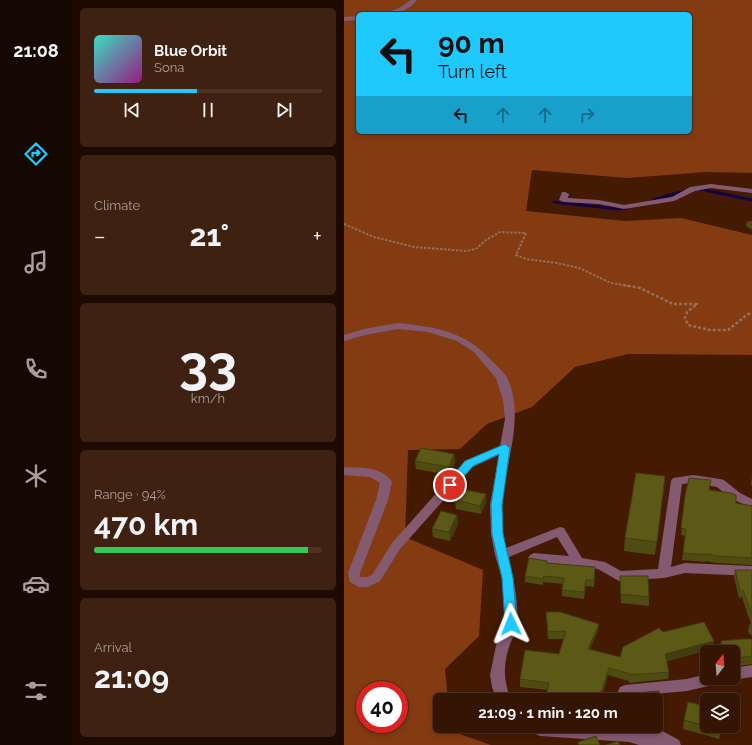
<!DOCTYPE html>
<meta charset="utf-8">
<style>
body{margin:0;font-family:Raleway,sans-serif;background:#3f2111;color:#f1f3f6;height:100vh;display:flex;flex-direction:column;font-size:15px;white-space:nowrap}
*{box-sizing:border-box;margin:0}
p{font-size:13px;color:#a99e99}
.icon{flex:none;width:22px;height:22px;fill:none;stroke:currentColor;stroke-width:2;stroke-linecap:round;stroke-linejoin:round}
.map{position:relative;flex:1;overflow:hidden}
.drawer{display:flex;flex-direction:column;gap:8px;padding:8px;background:#1d0b01;width:272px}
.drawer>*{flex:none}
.hud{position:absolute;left:12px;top:12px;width:336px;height:122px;border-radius:6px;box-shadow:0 2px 6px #0003,0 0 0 1px #4e3324;background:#1fc9fd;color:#111;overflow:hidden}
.needle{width:26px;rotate:16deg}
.fabs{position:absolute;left:356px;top:645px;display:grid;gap:8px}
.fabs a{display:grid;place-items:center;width:40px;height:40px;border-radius:6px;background:#341402;box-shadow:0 2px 6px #0003,0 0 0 1px #4e3324;font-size:20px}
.speed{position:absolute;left:12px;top:681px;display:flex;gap:8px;font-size:20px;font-weight:700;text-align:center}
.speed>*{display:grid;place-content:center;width:52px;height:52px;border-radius:50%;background:#341402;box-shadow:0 2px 6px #0003,0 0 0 1px #4e3324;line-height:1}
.speed .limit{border:6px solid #d22;background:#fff;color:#111}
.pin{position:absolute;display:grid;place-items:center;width:34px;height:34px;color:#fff;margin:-17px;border:2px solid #fff;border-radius:50%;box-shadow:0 1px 4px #0007}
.me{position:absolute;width:44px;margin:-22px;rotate:358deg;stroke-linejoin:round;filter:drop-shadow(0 0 3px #0008)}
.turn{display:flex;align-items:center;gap:14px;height:84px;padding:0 16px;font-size:18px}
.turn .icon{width:52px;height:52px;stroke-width:2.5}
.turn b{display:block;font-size:28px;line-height:34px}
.lanes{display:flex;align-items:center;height:38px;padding:0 16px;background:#0003;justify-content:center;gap:20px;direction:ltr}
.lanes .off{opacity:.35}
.big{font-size:30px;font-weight:700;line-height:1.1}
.drawer .widget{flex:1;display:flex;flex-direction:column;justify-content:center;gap:6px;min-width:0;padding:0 14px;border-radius:6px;background:#3f2111}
.drawer .dial{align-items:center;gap:0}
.dial b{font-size:52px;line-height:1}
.song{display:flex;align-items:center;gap:12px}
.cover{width:48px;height:48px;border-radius:6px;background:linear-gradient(135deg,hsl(170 70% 55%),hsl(310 70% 35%))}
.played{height:4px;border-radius:2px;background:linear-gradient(90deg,#1fc9fd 45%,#4e3324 45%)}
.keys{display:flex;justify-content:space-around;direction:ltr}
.heat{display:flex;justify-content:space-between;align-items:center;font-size:22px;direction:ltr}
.charge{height:6px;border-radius:3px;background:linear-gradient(90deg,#34c759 94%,#4e3324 0)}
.trip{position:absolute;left:89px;top:693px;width:230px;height:40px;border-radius:6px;background:#341402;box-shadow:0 2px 6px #0003,0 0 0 1px #4e3324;font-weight:700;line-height:40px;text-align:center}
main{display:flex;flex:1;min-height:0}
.tabs{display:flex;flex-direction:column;width:72px;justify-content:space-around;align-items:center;background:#150801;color:#a99e99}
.tabs .icon{width:28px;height:28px}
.tabs .selected{color:#1fc9fd}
.tabs b{font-size:18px;color:#f1f3f6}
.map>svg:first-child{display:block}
</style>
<main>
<nav class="tabs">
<b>21:08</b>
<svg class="icon selected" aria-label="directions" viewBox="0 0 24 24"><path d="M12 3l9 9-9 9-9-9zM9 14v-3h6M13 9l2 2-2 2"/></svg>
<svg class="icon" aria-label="music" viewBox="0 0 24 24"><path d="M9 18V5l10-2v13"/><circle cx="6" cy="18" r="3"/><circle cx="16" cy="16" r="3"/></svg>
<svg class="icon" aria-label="phone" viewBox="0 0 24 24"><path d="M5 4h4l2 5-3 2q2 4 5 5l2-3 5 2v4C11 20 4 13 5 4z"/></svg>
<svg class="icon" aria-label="climate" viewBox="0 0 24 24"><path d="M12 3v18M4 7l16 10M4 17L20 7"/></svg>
<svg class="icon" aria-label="car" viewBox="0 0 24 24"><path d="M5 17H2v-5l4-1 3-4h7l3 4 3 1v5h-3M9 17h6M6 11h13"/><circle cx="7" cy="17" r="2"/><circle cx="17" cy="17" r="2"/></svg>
<svg class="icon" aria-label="filters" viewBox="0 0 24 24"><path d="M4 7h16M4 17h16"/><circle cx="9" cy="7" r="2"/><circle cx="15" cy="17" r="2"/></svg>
</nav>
<section class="drawer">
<div class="widget">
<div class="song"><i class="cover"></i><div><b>Blue Orbit</b><p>Sona</p></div></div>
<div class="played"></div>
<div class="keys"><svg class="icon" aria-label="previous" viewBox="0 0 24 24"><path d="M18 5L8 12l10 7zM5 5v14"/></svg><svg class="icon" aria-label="pause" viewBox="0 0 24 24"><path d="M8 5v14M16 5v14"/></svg><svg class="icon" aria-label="next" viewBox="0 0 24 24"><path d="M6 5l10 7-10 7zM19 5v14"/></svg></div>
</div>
<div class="widget"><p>Climate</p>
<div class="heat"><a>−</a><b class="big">21°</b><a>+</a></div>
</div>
<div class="widget dial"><b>33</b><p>km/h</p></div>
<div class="widget"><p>Range · 94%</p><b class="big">470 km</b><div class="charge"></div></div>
<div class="widget"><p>Arrival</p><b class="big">21:09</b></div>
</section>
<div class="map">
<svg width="408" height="745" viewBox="0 0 408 745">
<rect width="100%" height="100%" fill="#451a03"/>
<path fill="#843b11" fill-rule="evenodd" d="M 0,0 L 408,0 L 408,173 L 362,172 L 283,178 L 188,170 L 182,211 L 281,221 L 337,218 L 408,235 L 408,355 L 284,354 L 231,367 L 188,407 L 143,424 L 116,449 L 64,450 L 61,537 L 139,570 L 135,636 L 101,669 L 104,700 L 96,700 L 96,726 L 106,726 L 107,731 L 147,745 L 0,745 ZM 14,14 L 346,14 L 346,132 L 14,132 ZM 21,690 L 55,690 L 55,724 L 21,724 Z"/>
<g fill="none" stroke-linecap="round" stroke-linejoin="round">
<g stroke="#130040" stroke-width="3">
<polyline points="356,189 408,200"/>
<polyline points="210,202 275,209 283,208"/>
<polyline points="305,203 312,199 341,191"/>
</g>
<polyline stroke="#946f5c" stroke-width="2" stroke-dasharray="2.5 1.5" stroke-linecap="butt" points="0,224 30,237 70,247 122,251 132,249 142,240 156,232 182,233 172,255 182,259 213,263 235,268 267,283 285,286"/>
<polyline stroke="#946f5c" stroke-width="2.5" stroke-dasharray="3 2" stroke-linecap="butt" points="279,285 296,288 329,304 353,304 343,312 341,318 344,325 366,330 384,330 404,314 408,314"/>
<g fill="#845a71" fill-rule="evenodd">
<path d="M 67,0 L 73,0 C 64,11 53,14 39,14 L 55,8 Z"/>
<polygon points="14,16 14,20 0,21 0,17"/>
<polygon points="367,184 408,189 408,193 367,188 351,191 330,201 280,209 255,204 219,202 215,200 218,192 221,192 225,194 224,198 255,200 280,205 328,197 346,187"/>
<path d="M 54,323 C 91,327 121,331 147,360 C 152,365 158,370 162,376 C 183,415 160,465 158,505 C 157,520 159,534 162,548 L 216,527 L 220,528 L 238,558 L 261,562 L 277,571 L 314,569 L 327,481 L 329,478 L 349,475 L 376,479 L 380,480 L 396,493 L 408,499 L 408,508 L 388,499 L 373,487 L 349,483 L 338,484 L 327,567 L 341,563 L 408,566 L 408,576 L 341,573 L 320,578 L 275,581 L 254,569 L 186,561 L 184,558 L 186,555 L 190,553 L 225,556 L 213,537 L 165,557 C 169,575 175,605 173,623 C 173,630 169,637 166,644 C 159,664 159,680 167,700 L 153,700 L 148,687 L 146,675 L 152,646 L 161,624 L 158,578 L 151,555 L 147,534 L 146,505 L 155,455 L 129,467 L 56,549 L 36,581 L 24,587 L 15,587 L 6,582 L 4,573 L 32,500 L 36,483 L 26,477 L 0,475 L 0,467 C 16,468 38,466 48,482 L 44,500 L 16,573 L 16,577 L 22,577 L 28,575 L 48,543 L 121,461 L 156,446 L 161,419 L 159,400 L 152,378 L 130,352 L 113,341 L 84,332 L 54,329 L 21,335 L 0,341 L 0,335 L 20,329 Z"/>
<polygon points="408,665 408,677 389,680 384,678 389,678 389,668"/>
<polygon points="363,674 363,678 380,678 378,682 373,684 343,691 288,696 288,700 274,700 274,691 276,687 281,685 343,679"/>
<polygon points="181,726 232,726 285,730 293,732 289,726 309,726 335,740 337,745 295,745 285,742 196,736 183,730"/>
</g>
</g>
<g fill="#4f4c12">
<polygon points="408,221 408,230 402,226 403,222"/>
<polygon points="110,454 111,462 105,475 72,469 71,461"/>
<polygon points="408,476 408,487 407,484"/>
<polygon points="320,489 311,555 280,551 281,538"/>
<polygon points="366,490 392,503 408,506 408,565 372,563 361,561 361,562 338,560 341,536 337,535 341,496"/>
<polygon points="111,500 142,502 137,514 112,509"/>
<polygon points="113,515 114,524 106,541 89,537 88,529"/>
<polygon points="203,563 251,574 250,587 242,586 240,599 218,596 219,584 199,582 199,585 181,582 181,576"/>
<polygon points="391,570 408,570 408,636 404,632 405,625 407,624 398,597 395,598 390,577"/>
<polygon points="276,576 305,597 305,606 277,603 276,584"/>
<polygon points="202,612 254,631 246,649 276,657 319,632 368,649 323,661 325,672 324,679 285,683 285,681 264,675 259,694 204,690 176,687 176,679 215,654 220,639 204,639"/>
<polygon points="408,639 408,664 389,667 389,652 377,652 376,649 377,641"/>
<polygon points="312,700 316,705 315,709 312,709"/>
<polygon points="340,720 377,730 375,739 339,729"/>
</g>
<g fill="#403e0f">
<polygon points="110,454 111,462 105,475 105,467"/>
<polygon points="321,476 320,489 311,555 313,542"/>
<polygon points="142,494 142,502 137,514 136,506"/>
<polygon points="113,515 114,524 106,541 105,532"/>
<polygon points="242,580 242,586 240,599 240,592"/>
<polygon points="255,624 254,631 243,656 244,649"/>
<polygon points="370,641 368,649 320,661 321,654"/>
<polygon points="265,668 264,675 257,700 257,693"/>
</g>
<g fill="#5c5815" stroke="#403e0f">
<polygon points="408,221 408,225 403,222"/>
<polygon points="77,448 110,454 105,467 71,461"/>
<polygon points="292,473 321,476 313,542 281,538"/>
<polygon points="345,478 367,480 365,490 387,493 392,495 392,503 408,506 408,558 373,556 362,554 362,555 339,553 342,529 337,528 341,496"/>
<polygon points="117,489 142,494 136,506 111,500"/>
<polygon points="97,511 113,515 105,532 88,529"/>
<polygon points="185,558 203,561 203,563 251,567 250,580 242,580 240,592 218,590 220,578 199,576 199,579 181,576"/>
<polygon points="391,570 408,570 408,615 399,590 396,591"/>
<polygon points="276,576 304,576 305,597 277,594"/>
<polygon points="202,612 216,612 255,624 244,649 276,657 279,647 315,628 319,632 360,622 370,641 321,654 325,672 286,675 286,674 265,668 257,693 275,697 274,700 201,700 205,683 176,679 181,650 215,654 222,631 204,632"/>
<polygon points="408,624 408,628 405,625"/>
<polygon points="399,639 408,639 408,656 389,659 389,652 380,652 377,641"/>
<polygon points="315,691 316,705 312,704 312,700 285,700 285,697 289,697 290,693"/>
<polygon points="344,702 363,706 363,726 378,726 377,730 340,720"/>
<polygon points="252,736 256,745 235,745 234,742"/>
<polygon points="274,741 276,745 262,745"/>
</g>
<polygon fill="#1fc9fd" stroke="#1483a4" points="161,444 166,448 158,505 159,534 169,578 173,624 171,627 167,629 163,627 161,624 158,578 148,534 147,505 155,454 129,466 110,487 102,487 101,485 121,461"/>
</svg>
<div class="fabs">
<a><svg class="needle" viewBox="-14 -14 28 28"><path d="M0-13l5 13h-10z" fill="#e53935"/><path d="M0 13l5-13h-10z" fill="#a99e99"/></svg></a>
<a><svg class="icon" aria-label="layers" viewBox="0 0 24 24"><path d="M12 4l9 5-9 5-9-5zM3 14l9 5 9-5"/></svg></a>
</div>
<div class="speed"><div class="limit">40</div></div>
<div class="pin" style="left:106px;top:485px;background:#d93025"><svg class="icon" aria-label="arrive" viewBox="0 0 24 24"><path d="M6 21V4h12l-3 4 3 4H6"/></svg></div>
<svg class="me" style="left:167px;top:624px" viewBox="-20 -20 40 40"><path d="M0-17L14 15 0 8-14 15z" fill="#1fc9fd" stroke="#fff" stroke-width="4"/></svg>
<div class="trip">21:09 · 1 min · 120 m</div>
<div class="hud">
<div class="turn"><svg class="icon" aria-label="left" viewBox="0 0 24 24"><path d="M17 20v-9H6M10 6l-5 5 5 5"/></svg><div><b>90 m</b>Turn left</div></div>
<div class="lanes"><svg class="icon" aria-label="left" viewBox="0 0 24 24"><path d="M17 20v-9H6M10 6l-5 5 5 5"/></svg><svg class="icon off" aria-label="ahead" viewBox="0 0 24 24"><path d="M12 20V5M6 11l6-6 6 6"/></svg><svg class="icon off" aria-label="ahead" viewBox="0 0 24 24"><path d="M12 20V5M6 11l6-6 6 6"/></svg><svg class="icon off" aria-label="right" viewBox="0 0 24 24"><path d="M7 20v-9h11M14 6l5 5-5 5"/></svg></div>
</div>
</div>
</main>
